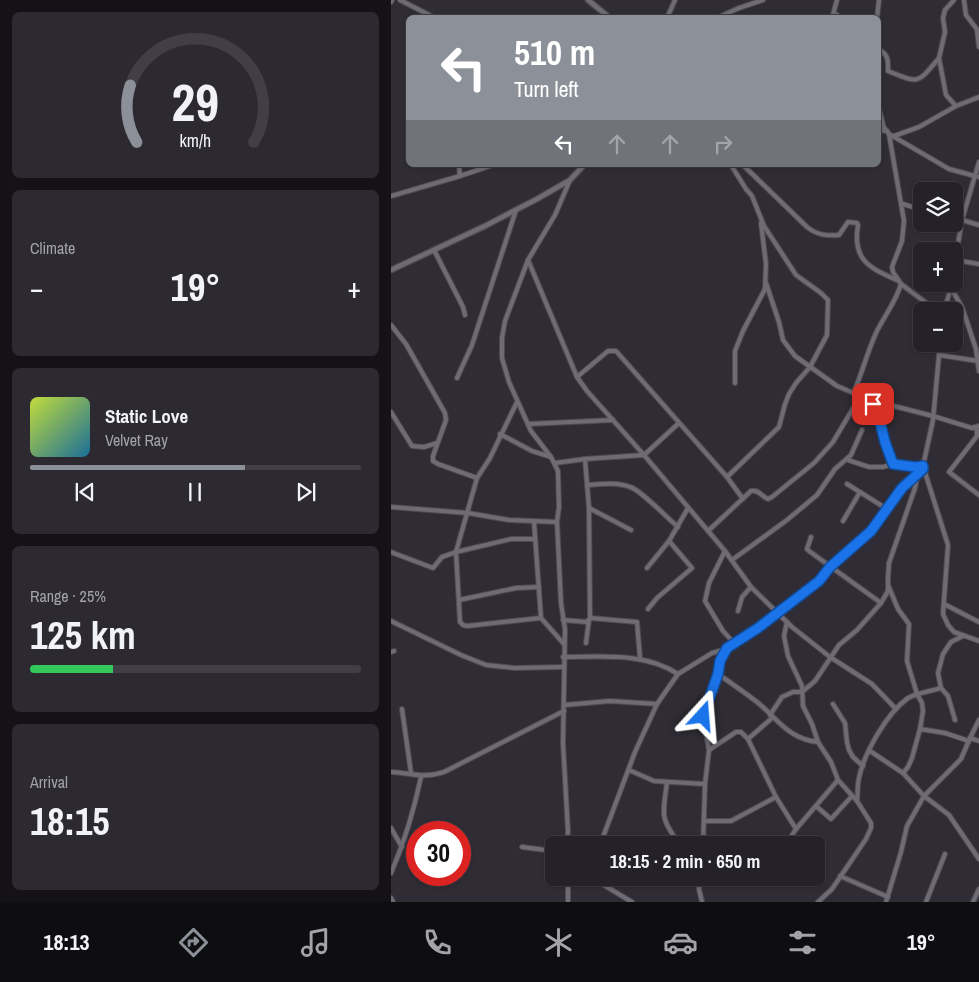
<!DOCTYPE html>
<meta charset="utf-8">
<style>
body{margin:0;font-family:"Archivo Narrow",sans-serif;background:#2c2930;color:#f1f3f6;height:100vh;display:flex;flex-direction:column;font-size:19px;white-space:nowrap}
*{box-sizing:border-box;margin:0}
p{font-size:16px;color:#a3a3a8}
.icon{flex:none;width:28px;height:28px;fill:none;stroke:currentColor;stroke-width:2;stroke-linecap:round;stroke-linejoin:round}
.map{position:relative;flex:1;overflow:hidden}
.details{display:flex;flex-direction:column;gap:12px;padding:12px;background:#141216;width:391px}
.details>*{flex:none}
.guide{position:absolute;left:15px;top:15px;width:475px;height:152px;border-radius:8px;box-shadow:0 1px 4px #0004,0 0 0 1px #413e45;background:#8c9099;color:#fff;overflow:hidden}
.fabs{position:absolute;left:522px;top:182px;display:grid;gap:10px}
.fabs a{display:grid;place-items:center;width:50px;height:50px;border-radius:8px;background:#242128;box-shadow:0 1px 4px #0004,0 0 0 1px #413e45;font-size:25px}
.speed{position:absolute;left:15px;top:821px;display:flex;gap:10px;font-size:25px;font-weight:700;text-align:center}
.speed>*{display:grid;place-content:center;width:65px;height:65px;border-radius:50%;background:#242128;box-shadow:0 1px 4px #0004,0 0 0 1px #413e45;line-height:1}
.speed .limit{border:8px solid #d22;background:#fff;color:#111}
.pin{position:absolute;display:grid;place-items:center;width:42px;height:42px;color:#fff;margin:-21px;border-radius:10px;box-shadow:0 2px 8px #0006}
.me{position:absolute;width:55px;margin:-28px;rotate:19deg;stroke-linejoin:round;filter:drop-shadow(0 0 4px #0008)}
.turn{display:flex;align-items:center;gap:18px;height:105px;padding:0 25px;font-size:22px}
.turn .icon{width:65px;height:65px;stroke-width:2.5}
.turn b{display:block;font-size:35px;line-height:42px}
.lanes{display:flex;align-items:center;height:48px;padding:0 25px;background:#0003;justify-content:center;gap:25px;direction:ltr}
.lanes .off{opacity:.35}
.big{font-size:38px;font-weight:700;line-height:1.1}
.details .tile{flex:1;display:flex;flex-direction:column;justify-content:center;gap:8px;min-width:0;padding:0 18px;border-radius:8px;background:#2c2930}
.details .dial{align-items:center;gap:0}
.dial svg{height:130px;overflow:visible;fill:none;stroke:#413e45;stroke-width:7;stroke-linecap:round;text-anchor:middle}
.dial text{fill:#f1f3f6;stroke:none}
.song{display:flex;align-items:center;gap:15px}
.cover{width:60px;height:60px;border-radius:8px;background:linear-gradient(135deg,hsl(70 70% 55%),hsl(200 70% 35%))}
.played{height:5px;border-radius:2px;background:linear-gradient(90deg,#8c9099 65%,#413e45 65%)}
.keys{display:flex;justify-content:space-around;direction:ltr}
.heat{display:flex;justify-content:space-between;align-items:center;font-size:28px;direction:ltr}
.charge{height:8px;border-radius:4px;background:linear-gradient(90deg,#34c759 25%,#413e45 0)}
.trip{position:absolute;left:154px;top:836px;width:280px;height:50px;border-radius:8px;background:#242128;box-shadow:0 1px 4px #0004,0 0 0 1px #413e45;font-weight:700;line-height:50px;text-align:center}
.dock{display:flex;height:80px;justify-content:space-around;align-items:center;background:#0e0d10;color:#a3a3a8}
.dock .icon{width:35px;height:35px}
.dock .active{color:#8c9099}
.dock b{font-size:22px;color:#f1f3f6}
main{display:flex;flex:1;min-height:0}
.map>svg:first-child{display:block}
</style>
<main>
<section class="details">
<div class="tile dial"><svg viewBox="0 0 100 80">
<path d="M14 69A42 42 0 1 1 86 69"/>
<path d="M14 69A42 42 0 0 1 10 34" stroke="#8c9099"/>
<text x="50" y="56" font-size="32" font-weight="700">29</text>
<text x="50" y="72" font-size="11">km/h</text>
</svg></div>
<div class="tile"><p>Climate</p>
<div class="heat"><a>−</a><b class="big">19°</b><a>+</a></div>
</div>
<div class="tile">
<div class="song"><i class="cover"></i><div><b>Static Love</b><p>Velvet Ray</p></div></div>
<div class="played"></div>
<div class="keys"><svg class="icon" aria-label="previous" viewBox="0 0 24 24"><path d="M18 5L8 12l10 7zM5 5v14"/></svg><svg class="icon" aria-label="pause" viewBox="0 0 24 24"><path d="M8 5v14M16 5v14"/></svg><svg class="icon" aria-label="next" viewBox="0 0 24 24"><path d="M6 5l10 7-10 7zM19 5v14"/></svg></div>
</div>
<div class="tile"><p>Range · 25%</p><b class="big">125 km</b><div class="charge"></div></div>
<div class="tile"><p>Arrival</p><b class="big">18:15</b></div>
</section>
<div class="map">
<svg width="588" height="902" viewBox="0 0 588 902">
<rect width="100%" height="100%" fill="#302c35"/>
<g fill="none" stroke-linecap="round" stroke-linejoin="round">
<g stroke="#4d4a51" stroke-width="6">
<g id="minor">
<polyline points="9,0 44,18"/>
<polyline points="563,0 554,10 552,18 554,32 548,58 555,95 565,106"/>
<polyline points="573,0 575,15 588,32"/>
<polyline points="0,2 1,0"/>
<polyline points="443,13 450,18"/>
<polyline points="276,18 284,0"/>
<polyline points="326,18 348,8 372,0"/>
<polyline points="441,18 446,0"/>
<polyline points="486,18 488,0"/>
<polyline points="586,30 588,47"/>
<path d="M 488,50 C 498,54 497,62 497,71 C 529,84 526,84 548,58"/>
<polyline points="488,108 492,125"/>
<polyline points="488,121 498,134 558,169 588,177"/>
<polyline points="488,130 496,131"/>
<polyline points="498,134 513,221 511,241 501,267 502,272 510,284 546,311"/>
<polyline points="503,136 528,127 565,106 588,97"/>
<path d="M 352,165 L 416,227 C 426,235 435,236 448,235 L 457,222 L 466,223 L 467,225 C 461,260 478,268 508,281"/>
<polyline points="412,165 416,165"/>
<polyline points="69,176 102,165"/>
<polyline points="0,196 69,176 68,165"/>
<polyline points="512,204 531,210"/>
<polyline points="564,218 588,225"/>
<polyline points="43,250 72,307 74,315"/>
<polyline points="137,260 186,377 196,391 253,455 334,551 360,587 401,627 439,657 481,684 505,709"/>
<polyline points="564,260 588,264"/>
<polyline points="564,262 571,220 588,162"/>
<polyline points="375,283 388,322 392,340 404,356 446,386 479,400 542,416 581,428 588,426"/>
<polyline points="560,288 571,307 585,349 588,371"/>
<polyline points="553,311 561,284"/>
<polyline points="0,325 15,344 54,413 55,420 42,456 42,461 47,464 86,478"/>
<polyline points="547,344 548,355 542,420 532,466 557,545 552,614 557,625 563,632 588,641"/>
<polyline points="548,355 587,361"/>
<polyline points="186,377 217,351 225,351 336,477 352,499"/>
<polyline points="66,378 81,345 125,210"/>
<polyline points="344,383 344,351 352,331 374,289 375,264 370,223"/>
<path d="M 463,392 C 471,373 476,353 485,333 C 493,316 505,302 510,284"/>
<path d="M 479,400 C 491,419 495,442 502,464"/>
<polyline points="126,402 99,458 86,478 65,552 69,622 72,625 76,626 150,618"/>
<polyline points="0,412 21,446 33,447 46,443"/>
<polyline points="137,424 222,420"/>
<polyline points="584,428 586,430 586,436 558,472 588,495"/>
<polyline points="109,434 141,451 160,457"/>
<polyline points="194,459 198,508 199,618"/>
<polyline points="457,460 478,467 492,467 502,464 524,467 532,466"/>
<polyline points="164,463 194,459 253,455 288,423"/>
<polyline points="336,477 388,427 394,404 398,394 405,383 419,367 436,335 437,300 430,293 405,275 373,226 361,196 355,189 340,165"/>
<polyline points="456,484 496,509"/>
<path d="M 196,485 C 210,484 226,482 239,487 C 250,490 276,518 287,527"/>
<polyline points="0,507 77,513 118,520 166,522"/>
<polyline points="198,508 240,530"/>
<polyline points="452,521 469,492"/>
<polyline points="143,522 150,618 173,644"/>
<path d="M 317,531 L 360,491 C 368,489 371,497 377,499 L 381,497 L 423,463 L 442,442 L 470,395"/>
<polyline points="420,537 416,549 418,551 490,603"/>
<polyline points="334,551 318,583 314,601 332,631 344,644"/>
<polyline points="0,552 42,568 51,557 65,552 120,539 144,539"/>
<polyline points="341,560 396,520 426,495 444,469 460,455 471,430"/>
<polyline points="256,568 278,541 297,508"/>
<polyline points="68,600 125,588 148,587"/>
<polyline points="553,604 588,622"/>
<polyline points="257,609 266,598 301,568 278,541"/>
<polyline points="347,611 351,597 360,587"/>
<polyline points="172,620 196,622 199,618 246,622 249,658"/>
<polyline points="0,621 70,655 95,665 123,668 172,667"/>
<polyline points="396,622 393,636 397,656 411,686 412,706 421,724 427,742 440,762 447,780 466,801 480,823 480,828 475,839 441,889 427,902"/>
<polyline points="195,643 198,620"/>
<polyline points="0,652 3,651"/>
<path d="M 172,657 C 211,657 254,652 287,674"/>
<path d="M 327,674 C 340,683 353,692 366,702 C 386,718 397,739 427,742"/>
<polyline points="442,704 454,723 456,742 458,750 462,757 472,766"/>
<polyline points="173,705 219,701 266,704"/>
<polyline points="11,709 20,773"/>
<polyline points="379,715 391,697 402,692 411,692 424,681 448,645 466,630 490,603 497,591 497,587"/>
<polyline points="564,720 557,696 550,688 547,673 552,654 560,642 572,636"/>
<polyline points="529,729 554,733 578,741"/>
<polyline points="579,738 588,720"/>
<polyline points="357,739 381,718"/>
<polyline points="318,750 345,732 350,732 357,739 385,797 405,829"/>
<polyline points="479,751 512,773 533,796 558,815 588,859"/>
<polyline points="238,770 263,781 314,784"/>
<path d="M 0,772 C 21,773 31,779 53,772 L 173,711"/>
<polyline points="512,773 517,767 521,758 529,729 532,711 531,703 526,694 516,661 518,624 507,609 497,585 497,577 498,563 524,488 527,473 532,469"/>
<path d="M 276,782 C 272,815 268,817 289,845"/>
<path d="M 466,801 C 467,794 466,786 468,778 C 473,753 496,713 517,698 C 525,693 541,691 550,688"/>
<polyline points="425,806 440,819 461,796"/>
<polyline points="314,821 340,821 385,797"/>
<polyline points="0,828 11,847"/>
<polyline points="176,845 177,831 172,743 174,629 170,603 166,522 168,507 167,471 160,457 140,431 118,382 111,358 111,338 114,321 137,260 164,215 179,180"/>
<polyline points="209,845 244,752 266,704 275,691 287,674 321,653 336,649 347,642 428,581 439,567 480,531 511,489 527,473"/>
<polyline points="312,845 314,784 318,750 312,716 327,674 329,661 336,649"/>
<polyline points="395,845 405,829 447,780"/>
<polyline points="131,847 162,851"/>
<path d="M 0,873 C 14,841 23,810 30,777"/>
<polyline points="449,876 497,897"/>
<polyline points="177,878 177,902"/>
<polyline points="201,878 241,902"/>
<polyline points="309,878 308,889 311,902"/>
<polyline points="0,898 2,902"/>
<polyline points="495,902 510,852 516,826 524,812 533,796 570,759 579,738 588,741"/>
<polyline points="535,902 554,854"/>
<polyline points="582,902 588,889"/>
</g>
</g>
<g stroke="#4d4a51" stroke-width="7">
<g id="tertiary">
<polyline points="197,0 219,18"/>
<polyline points="0,270 94,226 146,199 179,180 193,165"/>
</g>
</g>
<use href="#minor" stroke="#6f6b75" stroke-width="4"/>
<use href="#tertiary" stroke="#6f6b75" stroke-width="4.5"/>
</g>
<g fill="none" stroke-linecap="round" stroke-linejoin="round">
<g stroke="#114b97" stroke-width="12">
<polyline id="route" points="312,716 327,674 329,661 336,648 367,628 428,581 439,567 480,531 511,488 532,469 532,466 524,467 502,464 494,442 488,418 482,404"/>
</g>
<use href="#route" stroke="#1a73e8" stroke-width="9"/>
</g>
</svg>
<div class="fabs">
<a><svg class="icon" aria-label="layers" viewBox="0 0 24 24"><path d="M12 4l9 5-9 5-9-5zM3 14l9 5 9-5"/></svg></a>
<a>+</a>
<a>−</a>
</div>
<div class="speed"><div class="limit">30</div></div>
<div class="pin" style="left:482px;top:404px;background:#d93025"><svg class="icon" aria-label="arrive" viewBox="0 0 24 24"><path d="M6 21V4h12l-3 4 3 4H6"/></svg></div>
<svg class="me" style="left:312px;top:716px" viewBox="-20 -20 40 40"><path d="M0-17L14 15 0 8-14 15z" fill="#1a73e8" stroke="#fff" stroke-width="4"/></svg>
<div class="trip">18:15 · 2 min · 650 m</div>
<div class="guide">
<div class="turn"><svg class="icon" aria-label="left" viewBox="0 0 24 24"><path d="M17 20v-9H6M10 6l-5 5 5 5"/></svg><div><b>510 m</b>Turn left</div></div>
<div class="lanes"><svg class="icon" aria-label="left" viewBox="0 0 24 24"><path d="M17 20v-9H6M10 6l-5 5 5 5"/></svg><svg class="icon off" aria-label="ahead" viewBox="0 0 24 24"><path d="M12 20V5M6 11l6-6 6 6"/></svg><svg class="icon off" aria-label="ahead" viewBox="0 0 24 24"><path d="M12 20V5M6 11l6-6 6 6"/></svg><svg class="icon off" aria-label="right" viewBox="0 0 24 24"><path d="M7 20v-9h11M14 6l5 5-5 5"/></svg></div>
</div>
</div>
</main>
<nav class="dock">
<b>18:13</b>
<svg class="icon active" aria-label="directions" viewBox="0 0 24 24"><path d="M12 3l9 9-9 9-9-9zM9 14v-3h6M13 9l2 2-2 2"/></svg>
<svg class="icon" aria-label="music" viewBox="0 0 24 24"><path d="M9 18V5l10-2v13"/><circle cx="6" cy="18" r="3"/><circle cx="16" cy="16" r="3"/></svg>
<svg class="icon" aria-label="phone" viewBox="0 0 24 24"><path d="M5 4h4l2 5-3 2q2 4 5 5l2-3 5 2v4C11 20 4 13 5 4z"/></svg>
<svg class="icon" aria-label="climate" viewBox="0 0 24 24"><path d="M12 3v18M4 7l16 10M4 17L20 7"/></svg>
<svg class="icon" aria-label="car" viewBox="0 0 24 24"><path d="M5 17H2v-5l4-1 3-4h7l3 4 3 1v5h-3M9 17h6M6 11h13"/><circle cx="7" cy="17" r="2"/><circle cx="17" cy="17" r="2"/></svg>
<svg class="icon" aria-label="filters" viewBox="0 0 24 24"><path d="M4 7h16M4 17h16"/><circle cx="9" cy="7" r="2"/><circle cx="15" cy="17" r="2"/></svg>
<b>19°</b>
</nav>
